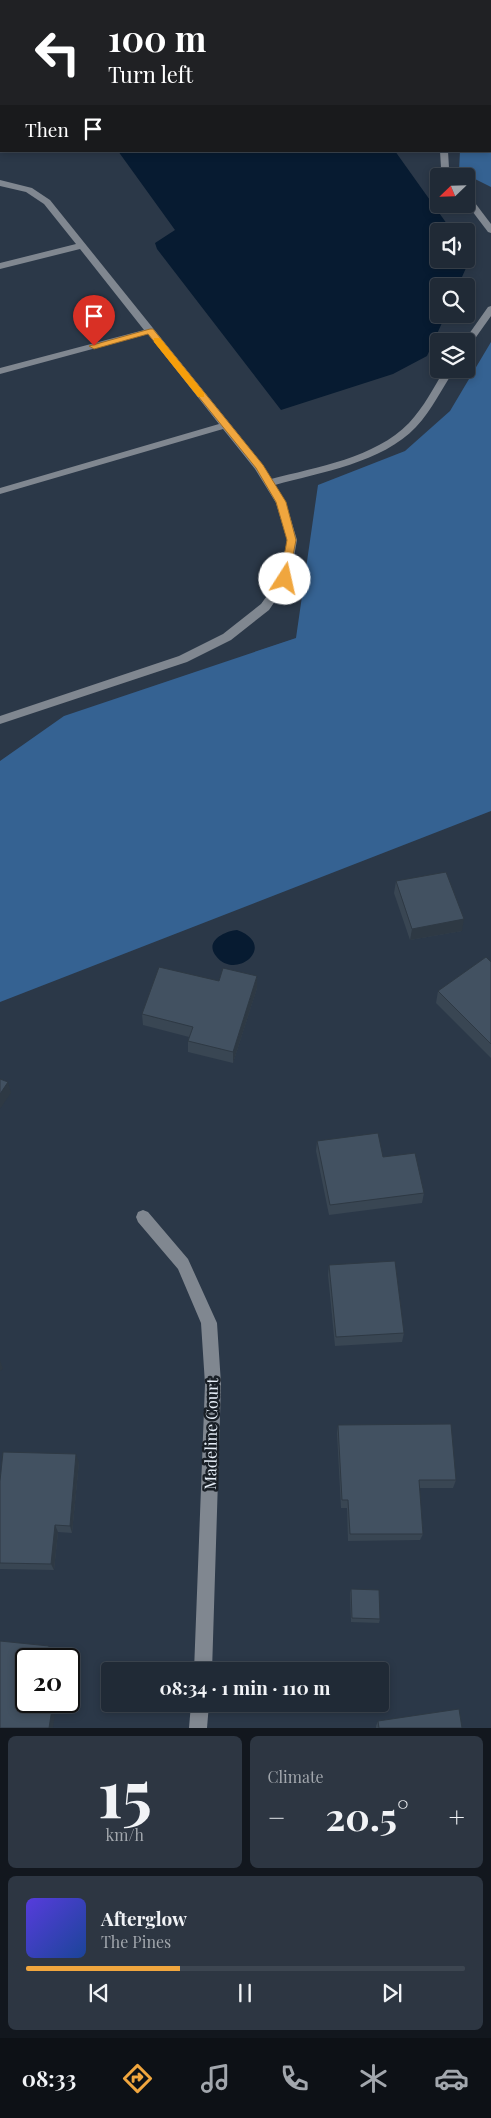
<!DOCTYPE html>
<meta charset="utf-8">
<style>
body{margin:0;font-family:"Playfair Display",serif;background:#2d3642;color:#f1f3f6;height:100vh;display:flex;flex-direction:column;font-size:19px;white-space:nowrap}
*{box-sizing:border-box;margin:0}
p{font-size:16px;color:#a2a7ad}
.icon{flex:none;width:28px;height:28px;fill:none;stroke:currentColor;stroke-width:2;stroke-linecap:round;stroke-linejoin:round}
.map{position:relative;height:1728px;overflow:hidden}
.sheet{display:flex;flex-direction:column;gap:8px;padding:8px;background:#12171e;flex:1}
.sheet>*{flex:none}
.top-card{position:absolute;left:0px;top:0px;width:491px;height:152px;box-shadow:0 2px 8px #0003,0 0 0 1px #3d4651;background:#202124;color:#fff;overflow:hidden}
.needle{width:32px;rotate:247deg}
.controls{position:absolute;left:430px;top:168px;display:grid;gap:10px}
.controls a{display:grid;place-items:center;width:45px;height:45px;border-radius:5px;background:#202a36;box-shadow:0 2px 8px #0003,0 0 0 1px #3d4651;font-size:25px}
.speed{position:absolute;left:15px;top:1648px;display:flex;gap:10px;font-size:25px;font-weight:700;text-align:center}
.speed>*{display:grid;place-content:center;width:65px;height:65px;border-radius:50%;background:#202a36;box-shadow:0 2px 8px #0003,0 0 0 1px #3d4651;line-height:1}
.speed .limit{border:2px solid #111;border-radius:8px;background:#fff;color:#111}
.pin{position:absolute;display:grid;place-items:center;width:42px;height:42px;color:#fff;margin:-51px -21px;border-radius:50% 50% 50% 0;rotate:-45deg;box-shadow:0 0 5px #0007}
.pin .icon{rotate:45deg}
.me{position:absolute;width:55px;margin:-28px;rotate:10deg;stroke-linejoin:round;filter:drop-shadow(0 0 4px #0008)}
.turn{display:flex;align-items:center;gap:18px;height:105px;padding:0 25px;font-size:22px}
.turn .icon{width:65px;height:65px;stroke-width:2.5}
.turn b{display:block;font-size:35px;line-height:42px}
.then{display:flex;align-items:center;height:48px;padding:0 25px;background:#0003;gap:10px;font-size:19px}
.big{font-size:38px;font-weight:700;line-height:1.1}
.sheet .widget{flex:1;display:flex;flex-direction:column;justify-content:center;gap:8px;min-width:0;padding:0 18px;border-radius:8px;background:#2d3642}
.sheet .dial{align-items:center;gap:0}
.dial b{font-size:65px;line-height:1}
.song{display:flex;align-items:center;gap:15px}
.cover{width:60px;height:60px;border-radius:8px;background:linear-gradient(135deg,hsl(250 70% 55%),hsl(220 70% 35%))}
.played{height:5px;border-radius:2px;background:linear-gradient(90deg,#f0a63e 35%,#3d4651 35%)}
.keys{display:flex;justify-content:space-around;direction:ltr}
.heat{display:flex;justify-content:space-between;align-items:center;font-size:28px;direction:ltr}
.sheet .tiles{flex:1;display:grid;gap:8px;grid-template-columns:1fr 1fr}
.widget:last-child{grid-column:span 2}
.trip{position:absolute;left:101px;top:1662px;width:288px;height:50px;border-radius:5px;background:#202a36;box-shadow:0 2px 8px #0003,0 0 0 1px #3d4651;font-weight:700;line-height:50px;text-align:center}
.menu{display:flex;height:80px;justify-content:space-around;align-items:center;background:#0d1116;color:#a2a7ad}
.menu .icon{width:35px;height:35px}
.menu .current{color:#f0a63e}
.menu b{font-size:22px;color:#f1f3f6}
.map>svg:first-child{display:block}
</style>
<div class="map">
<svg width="491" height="1728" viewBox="0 0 491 1728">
<rect width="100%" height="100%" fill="#2b3848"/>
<g fill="#356292">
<polygon points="0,0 383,0 1,1 0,140"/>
<polygon points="491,108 491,187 459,171 460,151 490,151"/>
<polygon points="491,342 491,811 0,1002 0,761 64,716 296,638 318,485 405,451 450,411"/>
</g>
<g fill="#071b31">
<polygon points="118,151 395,151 452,231 439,231 439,259 466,259 466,253 470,259 458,286 439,286 439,314 446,314 427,356 393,374 281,410 157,249 155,243 175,230"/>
<path d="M 237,930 C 279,945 236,982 216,956 C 204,941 225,931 237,930 Z"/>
</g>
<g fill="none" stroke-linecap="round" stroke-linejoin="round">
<g fill="#808790" fill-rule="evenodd">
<polygon points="440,151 448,151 449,168 455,176 447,176 441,168"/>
<path d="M 0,180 L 32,188 L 50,200 L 263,465 L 271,479 C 317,467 375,458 409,423 C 424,407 434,387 445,369 L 455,369 C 442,388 432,410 416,427 C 382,463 321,472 275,485 L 286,503 L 297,540 L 290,579 L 269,610 L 231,640 L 187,662 L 0,724 L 0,716 L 179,656 L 223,634 L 261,604 L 280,578 L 287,540 L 276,503 L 255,469 L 223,429 L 0,494 L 0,488 L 219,424 L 148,334 L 0,374 L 0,368 L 144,330 L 80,249 L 0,269 L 0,263 L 76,244 L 44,204 L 26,192 L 0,186 Z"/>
<polygon points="466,195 469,195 491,224 491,233 488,232 466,203"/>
<polygon points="491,306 491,316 469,347 466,348 466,341 464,341 488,307"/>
<polygon points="143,1210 148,1212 188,1259 217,1323 221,1384 212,1671 194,1671 205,1384 201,1323 178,1269 138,1222 136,1217 138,1212"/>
<polygon points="191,1704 209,1704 207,1728 189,1728"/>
</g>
</g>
<g fill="#394653">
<polygon points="396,881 462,931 410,940 394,893"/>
<polygon points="491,962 491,1058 436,1003 438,991"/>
<polygon points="257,976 257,988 233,1063 188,1052 188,1041 189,1037 143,1025 142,1014 219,981"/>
<polygon points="317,1141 383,1157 424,1193 422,1203 329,1215 316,1151"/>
<polygon points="329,1265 404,1333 402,1342 335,1346 328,1275"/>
<polygon points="338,1425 456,1480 453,1488 419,1488 423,1534 420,1540 348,1541 347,1508 341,1508 337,1433"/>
<polygon points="79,1462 72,1533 58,1532 54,1570 0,1569 0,1481"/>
<polygon points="351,1589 380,1619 379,1623 351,1622 350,1593"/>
<polygon points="378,1721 462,1728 376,1728 376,1726"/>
</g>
<g fill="#2e3944">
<polygon points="464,919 462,931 410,940 412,929"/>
<polygon points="257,976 257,988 233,1063 233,1052"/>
<polygon points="8,1082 11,1093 0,1109 0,1094"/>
<polygon points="0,1360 3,1369 0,1371"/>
<polygon points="76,1454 79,1462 72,1533 70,1526"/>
<polygon points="55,1525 58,1532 54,1570 51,1564"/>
<polygon points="49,1646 52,1651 51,1659 47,1659"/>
<polygon points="41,1701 45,1701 43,1713 40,1708"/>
<polygon points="52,1709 55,1713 53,1728 49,1728"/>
</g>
<g fill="#425161" stroke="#2e3944">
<polygon points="446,872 464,919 412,929 396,881"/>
<polygon points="486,957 491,962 491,1044 438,991"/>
<polygon points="159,967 219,981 223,968 257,976 233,1052 188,1041 193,1027 142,1014"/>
<polygon points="0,1079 8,1082 0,1094"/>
<polygon points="378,1133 383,1157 415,1153 424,1193 330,1205 317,1141"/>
<polygon points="395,1261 404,1333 336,1337 329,1265"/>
<polygon points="451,1424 456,1480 419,1480 423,1534 350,1534 348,1500 342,1500 338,1425"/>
<polygon points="3,1452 76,1454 70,1526 55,1525 51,1564 0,1563 0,1481"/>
<polygon points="351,1589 379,1590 380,1619 352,1618"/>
<polygon points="0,1641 49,1646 47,1659 26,1659 26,1701 41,1701 40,1708 52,1709 49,1728 0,1728"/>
<polygon points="459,1709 462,1728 379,1728 378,1721"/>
</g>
<polygon fill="#f0a63e" stroke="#9c6c28" points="150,329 153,329 263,465 286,502 296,540 288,581 285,582 280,579 287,540 276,502 256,468 148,334 94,349 89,346"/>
<polygon fill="#f59e0b" points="154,338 160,338 204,393 204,397 198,397 154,342"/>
<g text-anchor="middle" stroke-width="5" stroke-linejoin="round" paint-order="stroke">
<g font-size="16" fill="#e7eff9" stroke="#191f26">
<text transform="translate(211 1434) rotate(-89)" y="6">Madeline Court</text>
</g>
</g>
</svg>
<div class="controls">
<a><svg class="needle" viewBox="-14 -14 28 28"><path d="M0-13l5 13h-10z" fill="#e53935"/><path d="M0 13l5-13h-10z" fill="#a2a7ad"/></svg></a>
<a><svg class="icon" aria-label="sound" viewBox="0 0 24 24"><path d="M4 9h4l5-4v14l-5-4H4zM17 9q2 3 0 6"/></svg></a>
<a><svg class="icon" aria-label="search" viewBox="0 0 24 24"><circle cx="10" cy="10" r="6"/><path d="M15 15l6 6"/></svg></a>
<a><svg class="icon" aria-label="layers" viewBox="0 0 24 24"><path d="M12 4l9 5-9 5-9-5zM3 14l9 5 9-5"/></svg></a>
</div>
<div class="speed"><div class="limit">20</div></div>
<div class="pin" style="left:94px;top:346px;background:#d93025"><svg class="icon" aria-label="arrive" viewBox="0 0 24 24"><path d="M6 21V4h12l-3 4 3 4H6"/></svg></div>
<svg class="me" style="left:285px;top:579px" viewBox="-20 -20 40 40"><circle r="19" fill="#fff"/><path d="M0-13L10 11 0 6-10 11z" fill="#f0a63e"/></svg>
<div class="trip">08:34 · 1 min · 110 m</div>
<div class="top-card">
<div class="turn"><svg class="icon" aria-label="left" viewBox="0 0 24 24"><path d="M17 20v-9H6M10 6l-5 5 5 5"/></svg><div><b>100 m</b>Turn left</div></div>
<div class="then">Then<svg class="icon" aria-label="arrive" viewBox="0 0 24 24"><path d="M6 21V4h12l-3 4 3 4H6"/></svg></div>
</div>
</div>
<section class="sheet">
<div class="tiles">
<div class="widget dial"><b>15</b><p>km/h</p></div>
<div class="widget"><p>Climate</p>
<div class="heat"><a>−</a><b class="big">20.5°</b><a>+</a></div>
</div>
<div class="widget">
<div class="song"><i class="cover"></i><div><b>Afterglow</b><p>The Pines</p></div></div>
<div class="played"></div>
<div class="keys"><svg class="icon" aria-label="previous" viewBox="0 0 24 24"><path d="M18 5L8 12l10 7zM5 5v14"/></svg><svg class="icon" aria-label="pause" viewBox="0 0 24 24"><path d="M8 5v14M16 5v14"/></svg><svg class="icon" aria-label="next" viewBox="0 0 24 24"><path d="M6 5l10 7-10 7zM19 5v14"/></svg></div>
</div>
</div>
</section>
<nav class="menu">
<b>08:33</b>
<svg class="icon current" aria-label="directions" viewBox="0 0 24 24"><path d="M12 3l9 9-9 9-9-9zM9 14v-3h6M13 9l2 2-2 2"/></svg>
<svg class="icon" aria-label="music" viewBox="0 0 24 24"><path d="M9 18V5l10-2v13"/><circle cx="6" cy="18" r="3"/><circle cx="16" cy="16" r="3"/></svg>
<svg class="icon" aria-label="phone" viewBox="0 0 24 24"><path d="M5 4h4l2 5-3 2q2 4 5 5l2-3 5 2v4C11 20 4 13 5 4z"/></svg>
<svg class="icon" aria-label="climate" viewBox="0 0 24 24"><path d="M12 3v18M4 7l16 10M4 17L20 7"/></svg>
<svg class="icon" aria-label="car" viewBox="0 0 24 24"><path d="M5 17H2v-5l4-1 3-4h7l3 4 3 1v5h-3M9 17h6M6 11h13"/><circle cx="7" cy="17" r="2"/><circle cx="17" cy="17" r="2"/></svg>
</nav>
